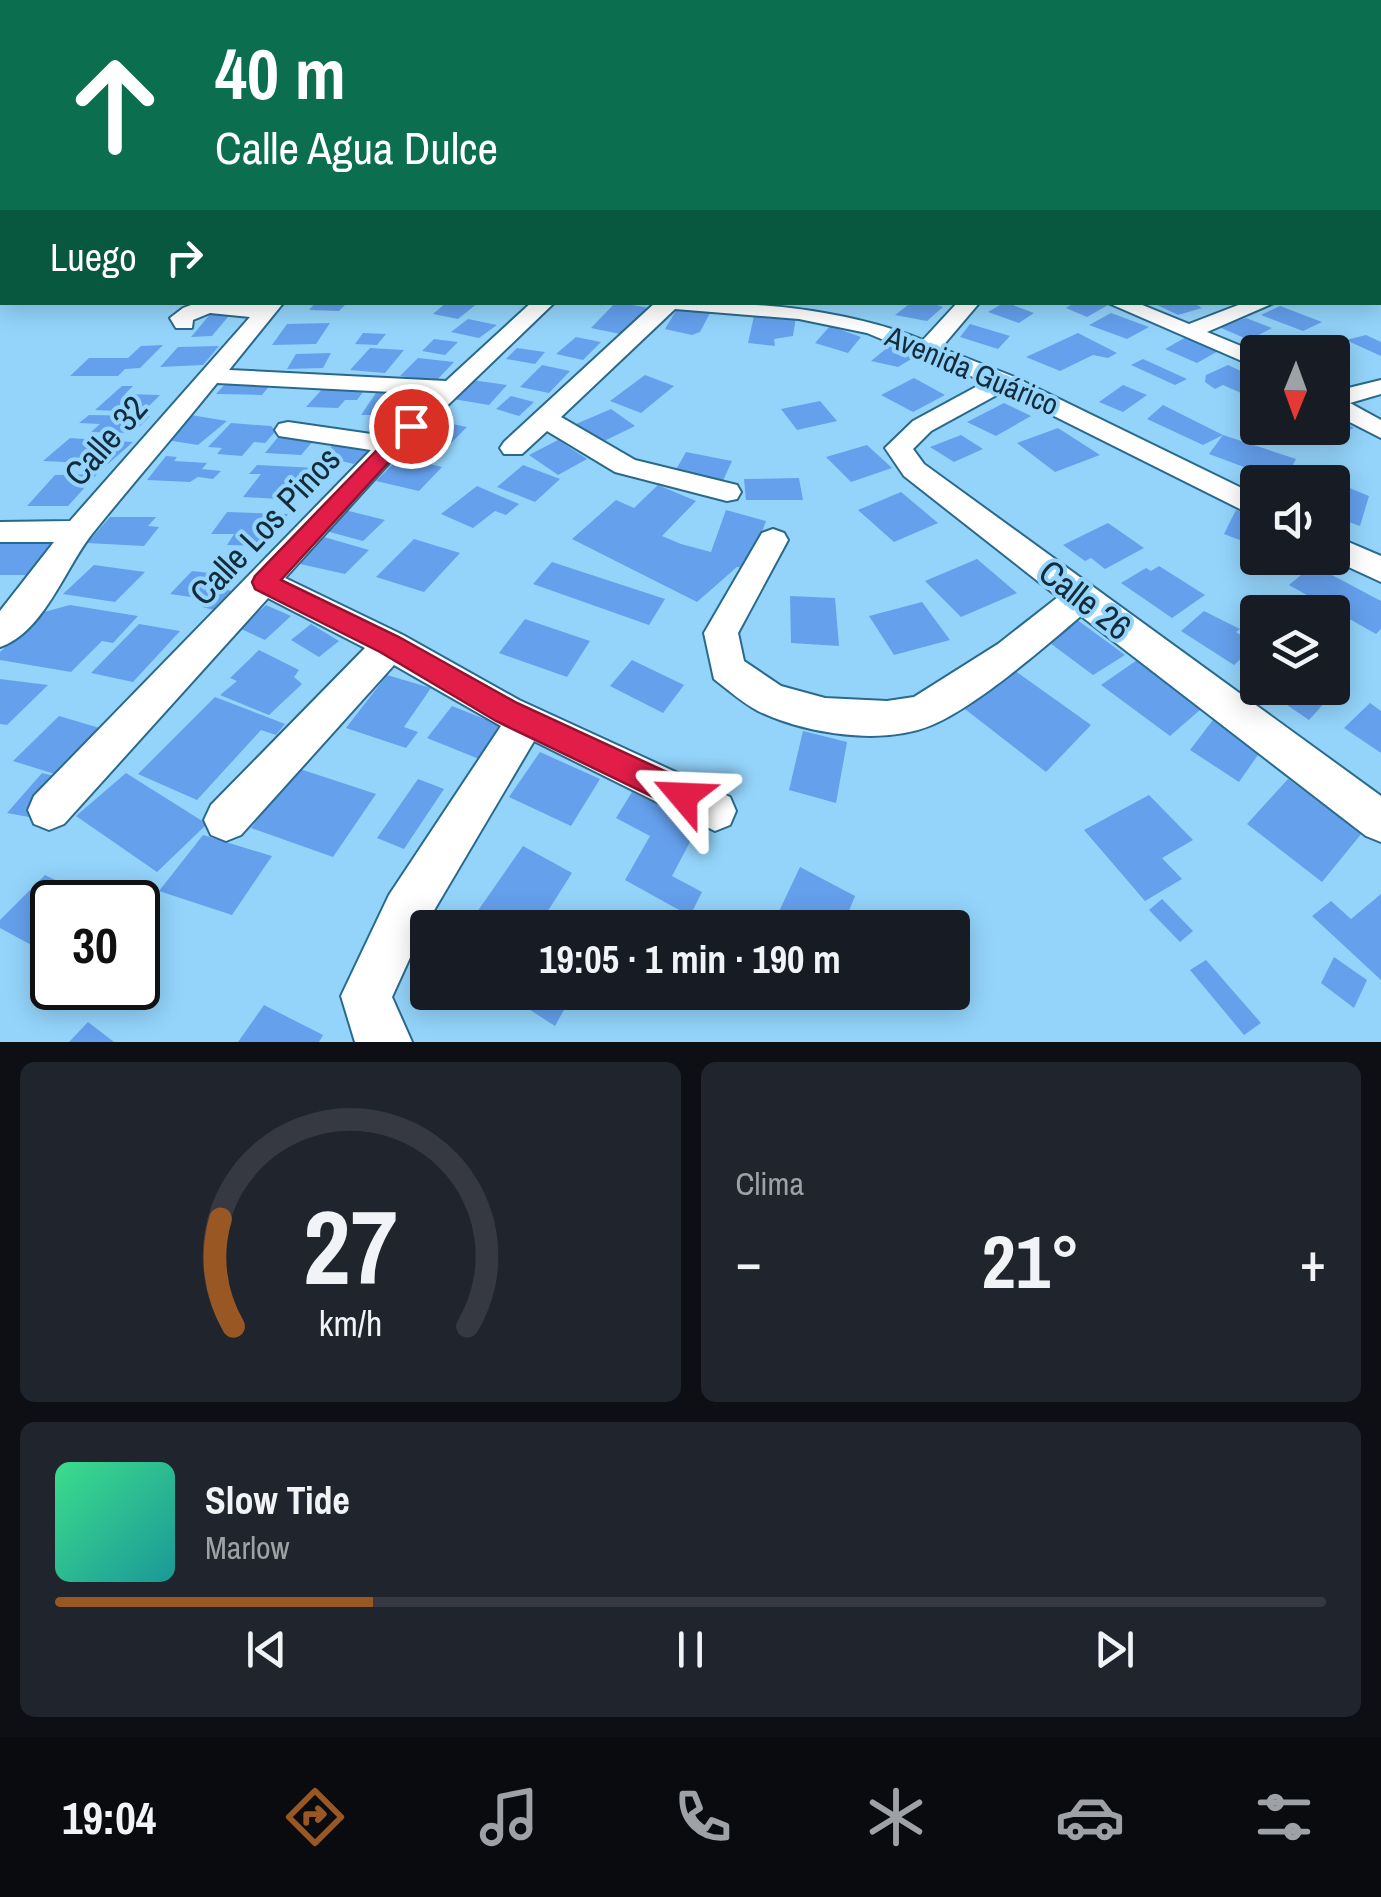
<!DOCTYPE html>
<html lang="es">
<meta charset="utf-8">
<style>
body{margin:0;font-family:"Archivo Narrow",sans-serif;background:#20242c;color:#f1f3f6;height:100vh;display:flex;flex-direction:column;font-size:38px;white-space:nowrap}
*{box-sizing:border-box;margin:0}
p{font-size:32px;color:#9ea1a6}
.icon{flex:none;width:55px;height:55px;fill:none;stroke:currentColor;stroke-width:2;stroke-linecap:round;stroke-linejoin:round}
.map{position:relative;height:1042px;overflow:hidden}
.sheet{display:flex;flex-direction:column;gap:20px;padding:20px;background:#0d0f14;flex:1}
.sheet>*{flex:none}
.banner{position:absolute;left:0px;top:0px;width:1382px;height:305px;box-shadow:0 5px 25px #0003;background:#0b6e4f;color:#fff;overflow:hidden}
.needle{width:65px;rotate:181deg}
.buttons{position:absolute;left:1240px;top:335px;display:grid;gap:20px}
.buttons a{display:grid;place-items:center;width:110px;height:110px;border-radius:10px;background:#171b24;box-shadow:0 5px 25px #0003;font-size:50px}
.speed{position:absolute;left:30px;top:880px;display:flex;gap:20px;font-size:50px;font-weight:700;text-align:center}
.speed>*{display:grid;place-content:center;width:130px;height:130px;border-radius:50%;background:#171b24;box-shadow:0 5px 25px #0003;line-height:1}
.speed .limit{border:5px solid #111;border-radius:15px;background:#fff;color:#111}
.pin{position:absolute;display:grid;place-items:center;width:85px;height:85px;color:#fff;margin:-42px;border:5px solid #fff;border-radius:50%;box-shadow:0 2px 10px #0007}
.me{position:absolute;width:110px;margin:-55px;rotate:296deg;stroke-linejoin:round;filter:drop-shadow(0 0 8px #0008)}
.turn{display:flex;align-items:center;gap:35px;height:210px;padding:0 50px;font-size:45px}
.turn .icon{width:130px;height:130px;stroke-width:2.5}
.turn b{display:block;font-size:70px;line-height:85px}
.then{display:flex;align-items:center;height:95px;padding:0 50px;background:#0003;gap:20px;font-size:38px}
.big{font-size:75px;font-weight:700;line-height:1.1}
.sheet .card{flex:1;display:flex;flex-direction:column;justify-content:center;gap:15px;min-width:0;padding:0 35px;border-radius:15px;background:#20242c}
.sheet .dial{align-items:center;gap:0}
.dial svg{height:260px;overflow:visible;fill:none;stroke:#363941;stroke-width:7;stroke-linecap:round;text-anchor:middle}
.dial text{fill:#f1f3f6;stroke:none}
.song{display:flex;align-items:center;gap:30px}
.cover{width:120px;height:120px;border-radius:15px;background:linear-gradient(135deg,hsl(150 70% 55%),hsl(180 70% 35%))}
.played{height:10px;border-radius:5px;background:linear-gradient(90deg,#995723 25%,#363941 25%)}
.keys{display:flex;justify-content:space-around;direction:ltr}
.heat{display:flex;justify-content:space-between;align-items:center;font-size:55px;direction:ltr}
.sheet .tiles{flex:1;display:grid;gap:20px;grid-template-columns:1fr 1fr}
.card:last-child{grid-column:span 2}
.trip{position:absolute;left:410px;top:910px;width:560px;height:100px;border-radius:10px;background:#171b24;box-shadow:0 5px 25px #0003;font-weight:700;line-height:100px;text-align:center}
.tabs{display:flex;height:160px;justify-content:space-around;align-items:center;background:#090b0e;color:#9ea1a6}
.tabs .icon{width:70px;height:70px}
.tabs .active{color:#995723}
.tabs b{font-size:45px;color:#f1f3f6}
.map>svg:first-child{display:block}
</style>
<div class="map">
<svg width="1381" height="1042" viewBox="0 0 1381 1042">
<rect width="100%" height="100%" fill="#94d4fb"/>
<g fill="#65a0ed">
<polygon points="316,302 341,302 347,303 339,311 309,310"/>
<polygon points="447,302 479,302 458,319 433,314"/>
<polygon points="616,302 649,308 625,335 591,328"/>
<polygon points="912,302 927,302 943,307 927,321 895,315"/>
<polygon points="1005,302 1034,313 1019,323 988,312"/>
<polygon points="1076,302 1101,302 1108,305 1087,317 1066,308"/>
<polygon points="1151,302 1192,302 1202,308 1178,315"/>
<polygon points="1280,306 1322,322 1303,331 1261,315"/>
<polygon points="677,309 710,313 700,332 692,335 665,329"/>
<polygon points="212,312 232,312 212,336 191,337"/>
<polygon points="1111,313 1149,327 1127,339 1089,325"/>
<polygon points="754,316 796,317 793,336 774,339 775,346 748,343"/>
<polygon points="1246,318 1272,328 1249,340 1219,327"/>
<polygon points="468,319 497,325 479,338 451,332"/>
<polygon points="330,323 316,344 272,345 287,324"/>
<polygon points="970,324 1010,336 998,349 960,337"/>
<polygon points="830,326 861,337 848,353 815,343"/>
<polygon points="363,333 386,334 377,345 355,344"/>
<polygon points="1078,333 1117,353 1108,358 1093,355 1060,371 1026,357"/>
<polygon points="1366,335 1381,342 1381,356 1346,340"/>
<polygon points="1188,336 1220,350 1197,363 1165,349"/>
<polygon points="576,337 601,342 583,360 556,354"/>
<polygon points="1307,338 1341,352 1299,352 1286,347"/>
<polygon points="434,339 458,342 445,355 422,351"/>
<polygon points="892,344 918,355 898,367 871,361"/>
<polygon points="163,345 140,368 125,369 118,376 70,376 89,358 128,358 141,346"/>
<polygon points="219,346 203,365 160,367 178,347"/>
<polygon points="370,348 404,350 385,373 350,370"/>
<polygon points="517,348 545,352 535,364 506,359"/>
<polygon points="331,353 323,368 287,369 296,354"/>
<polygon points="418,358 454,362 436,381 400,376"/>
<polygon points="1143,359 1187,379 1175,385 1131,365"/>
<polygon points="542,365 570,371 549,393 520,387"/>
<polygon points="1228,365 1258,379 1258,393 1250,397 1223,385 1215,389 1205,382 1206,375"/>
<polygon points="645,375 674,386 641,413 610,401"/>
<polygon points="914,378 945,395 913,412 881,395"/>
<polygon points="472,380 507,385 489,405 453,399"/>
<polygon points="226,383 271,384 262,395 216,394"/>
<polygon points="1123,385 1147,395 1123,412 1099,402"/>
<polygon points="122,386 133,386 125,394 160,395 143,412 95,410"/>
<polygon points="325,386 366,388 357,400 345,400 338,408 306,407"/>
<polygon points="380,387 419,388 406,415 361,415"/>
<polygon points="511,396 534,402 519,416 496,409"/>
<polygon points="820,401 837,421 797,430 781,409"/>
<polygon points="1004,403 1031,416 996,436 967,422"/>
<polygon points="1163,405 1223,435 1296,459 1284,482 1209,454 1223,435 1203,445 1147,419"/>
<polygon points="611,409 635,426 600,443 576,424"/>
<polygon points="89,415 150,416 133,433 91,432 100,424 79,423"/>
<polygon points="191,415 227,421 198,445 160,439"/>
<polygon points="1332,416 1354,428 1331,437 1313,428 1332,428"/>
<polygon points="437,421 467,427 447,447 417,441"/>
<polygon points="231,423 271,426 276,431 265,443 254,442 242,456 217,454 222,448 208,447"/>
<polygon points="1058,428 1100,455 1055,472 1017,443"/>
<polygon points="961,435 983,449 954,462 930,447"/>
<polygon points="279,436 315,439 301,455 265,453"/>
<polygon points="70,438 133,442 108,464 43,461"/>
<polygon points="558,440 587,459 558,475 529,455"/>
<polygon points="337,442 370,449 354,464 320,456"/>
<polygon points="867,445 892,468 851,482 826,457"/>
<polygon points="686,452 732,461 721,485 673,475"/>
<polygon points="166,456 177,457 174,461 207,463 202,469 221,471 213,479 198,477 190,482 147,480"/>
<polygon points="400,457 442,467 419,491 376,481"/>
<polygon points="257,465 318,468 296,500 243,497 261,474 249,474"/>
<polygon points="523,465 560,479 535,502 497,487"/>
<polygon points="1308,471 1369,496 1360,526 1332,516 1332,482 1305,482"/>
<polygon points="97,474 68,506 27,506 55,475"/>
<polygon points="799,478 803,500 746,500 744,479"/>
<polygon points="658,485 696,501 662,536 681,544 711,552 726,510 766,521 749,568 737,567 697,602 572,539 616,500 634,508"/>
<polygon points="477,486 519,504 506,515 495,511 473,528 441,514"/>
<polygon points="901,492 938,523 894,542 858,510"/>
<polygon points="345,510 385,520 363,541 326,531"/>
<polygon points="1236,510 1258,518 1258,547 1224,534"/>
<polygon points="227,512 288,514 267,546 227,545 234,534 211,534"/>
<polygon points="110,517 156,517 148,526 159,527 144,546 87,543"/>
<polygon points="1108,523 1144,548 1105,569 1091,558 1085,561 1063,545"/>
<polygon points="0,535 63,535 29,575 0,575"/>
<polygon points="317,535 369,550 345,574 291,562"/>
<polygon points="414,539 460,553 424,592 376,577"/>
<polygon points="977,559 1017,593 961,617 925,581"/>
<polygon points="552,562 665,599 649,625 533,584"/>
<polygon points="94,565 145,572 115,602 63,594"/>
<polygon points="1313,565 1381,601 1381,629 1376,634 1289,585"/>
<polygon points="1159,566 1205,595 1172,618 1121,583 1146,568 1151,571"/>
<polygon points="192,571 227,575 205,599 170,594"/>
<polygon points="219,588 232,591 214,610 202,607"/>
<polygon points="790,596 835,598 839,646 791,643"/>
<polygon points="922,602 950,640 894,655 869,616"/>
<polygon points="70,605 138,616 113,643 102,641 71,672 0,660 0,652 44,612"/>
<polygon points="266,605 291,616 265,640 239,628"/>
<polygon points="1204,611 1240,629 1236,632 1256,645 1234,665 1181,631"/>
<polygon points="525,619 590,641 567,677 499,653"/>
<polygon points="1076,619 1125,655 1093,675 1046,640"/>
<polygon points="139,624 180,631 133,682 91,673"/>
<polygon points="311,624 339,641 319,657 291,640"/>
<polygon points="259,650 299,670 294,677 302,684 269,715 220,695 237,681 230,678"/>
<polygon points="1140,658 1208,703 1170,736 1101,685"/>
<polygon points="632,660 684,685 663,713 610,686"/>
<polygon points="1007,665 1091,725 1046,772 961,706"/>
<polygon points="1332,672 1345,680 1309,720 1268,692 1271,688 1332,688"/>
<polygon points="387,675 431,688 404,727 418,732 406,748 346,728"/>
<polygon points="0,679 48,685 7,725 0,724"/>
<polygon points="215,697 285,724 276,735 261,730 197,800 138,774"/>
<polygon points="1370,703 1381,711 1381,753 1344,728"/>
<polygon points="452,706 502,726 479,759 427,738"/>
<polygon points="1219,712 1267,742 1239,782 1190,750"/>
<polygon points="59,716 103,729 58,775 13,761"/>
<polygon points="803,731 847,742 836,803 789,790"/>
<polygon points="540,752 600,779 571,826 509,797"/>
<polygon points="297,768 376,794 333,857 251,828"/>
<polygon points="42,773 63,778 29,817 7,813"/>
<polygon points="126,773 207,824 157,872 76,816"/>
<polygon points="418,779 444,789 404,849 377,838"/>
<polygon points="1288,779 1362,833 1322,882 1247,824"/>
<polygon points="632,792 699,825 672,876 702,892 690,916 625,880 650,836 616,818"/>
<polygon points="1149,795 1193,840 1162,858 1182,879 1145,901 1084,830"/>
<polygon points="203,835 272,856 232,915 159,891"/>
<polygon points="523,846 572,873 537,928 502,928 477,912"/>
<polygon points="800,867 855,896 842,928 783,928 774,922"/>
<polygon points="45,875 101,902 52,902 50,955 0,928 0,920"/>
<polygon points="1381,894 1381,980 1312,916 1331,901 1351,919"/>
<polygon points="1162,899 1193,931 1180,942 1149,910"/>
<polygon points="459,911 485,928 447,928"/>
<polygon points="1334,957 1367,980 1354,1008 1321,983"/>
<polygon points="1206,960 1261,1023 1244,1035 1190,970"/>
<polygon points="513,992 574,992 555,1026 510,997"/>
<polygon points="264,1005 323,1035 319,1042 238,1042"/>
<polygon points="88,1022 114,1042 69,1042"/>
</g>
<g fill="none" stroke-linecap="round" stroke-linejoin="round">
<g stroke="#296a8c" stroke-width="4">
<g id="minor">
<rect x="1380" y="136" width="1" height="8"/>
<rect x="0" y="145" width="2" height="8"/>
<rect x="1380" y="163" width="1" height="8"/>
<polygon points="2,181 2,192 0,193 0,182"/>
<rect x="1380" y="215" width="1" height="10"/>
<polygon points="2,257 2,270 0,271 0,258"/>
<rect x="1380" y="269" width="1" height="13"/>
<path d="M 199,302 L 284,302 L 229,370 L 446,381 L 532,302 L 555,302 L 400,451 L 285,578 L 403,635 L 519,700 L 730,797 L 736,811 L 730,825 L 715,831 L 534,741 L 423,929 L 392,997 L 412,1042 L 355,1042 L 341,996 L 389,895 L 501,726 L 394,665 L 241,835 L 226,841 L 211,835 L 204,820 L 211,805 L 365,648 L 268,598 L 64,824 L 49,830 L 34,824 L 28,810 L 34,796 L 371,450 L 279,436 L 275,430 L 279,424 L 288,422 L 385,436 L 431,394 L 217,383 C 176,434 133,483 92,534 C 65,568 44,632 0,647 L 0,611 L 54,542 L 0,542 L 0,522 L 70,521 L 250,317 L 210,313 L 193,320 L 192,328 L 176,328 L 170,318 L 183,308 Z"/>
<path d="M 656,302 C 749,302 836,306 923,340 L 958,302 L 980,302 L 941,348 L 1012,376 L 1258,496 L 1258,518 L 1004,391 L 931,431 L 913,449 L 924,464 L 1381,796 L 1381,842 L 1366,836 L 1081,616 C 1042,649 978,705 932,725 C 882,746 806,734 758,711 C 743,703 728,690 714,679 L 704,633 L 762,533 L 773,529 L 784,533 L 788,540 L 738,633 L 744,661 L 781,686 L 825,698 L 887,701 L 914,697 L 998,644 L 1058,597 L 904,476 L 885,448 L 913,421 L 985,382 L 867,333 L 799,319 L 675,309 L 561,417 L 635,460 L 737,485 L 741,492 L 737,499 L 727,501 L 615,472 L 547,431 L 522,454 L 504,454 L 500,448 L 504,442 Z"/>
<polygon points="1106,302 1135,302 1189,324 1246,302 1276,302 1207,332 1258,353 1258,368"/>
<polygon points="1381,380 1381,394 1350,403 1381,420 1381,438 1332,413 1332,392"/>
<polygon points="1332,535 1381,556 1381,582 1329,558 1332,558"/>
</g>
</g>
<use href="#minor" fill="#fff" fill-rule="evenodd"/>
</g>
<linearGradient id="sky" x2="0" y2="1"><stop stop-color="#58b8cc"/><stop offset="0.48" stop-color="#cfecfd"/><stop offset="1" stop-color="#cfecfd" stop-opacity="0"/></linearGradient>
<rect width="1381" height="279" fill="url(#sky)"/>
<polygon fill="#e11d48" stroke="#92132f" stroke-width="2.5" points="411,420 421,426 418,430 281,580 399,637 517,703 695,785 699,796 695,806 683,811 672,806 496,721 380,652 255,589 252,582 255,576 404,422"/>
<g text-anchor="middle" stroke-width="8" stroke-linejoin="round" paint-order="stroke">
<g font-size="30" fill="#122c3b" stroke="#94d4fb">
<text transform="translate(972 371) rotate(23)" y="10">Avenida Guárico</text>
</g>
<g font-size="35" fill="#122c3b" stroke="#94d4fb">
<text transform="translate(106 441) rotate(-49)" y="12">Calle 32</text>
<text transform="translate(265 526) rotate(-47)" y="12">Calle Los Pinos</text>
<text transform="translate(1085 600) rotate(38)" y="12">Calle 26</text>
</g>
</g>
</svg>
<div class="buttons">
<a><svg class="needle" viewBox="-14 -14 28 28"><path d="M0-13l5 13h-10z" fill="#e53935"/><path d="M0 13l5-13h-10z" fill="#9ea1a6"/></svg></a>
<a><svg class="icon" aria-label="sound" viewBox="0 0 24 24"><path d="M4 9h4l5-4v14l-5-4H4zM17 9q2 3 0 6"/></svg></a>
<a><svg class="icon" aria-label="layers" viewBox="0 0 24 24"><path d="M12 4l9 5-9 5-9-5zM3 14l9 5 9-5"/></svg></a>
</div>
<div class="speed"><div class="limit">30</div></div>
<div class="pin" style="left:411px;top:426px;background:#d93025"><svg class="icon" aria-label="arrive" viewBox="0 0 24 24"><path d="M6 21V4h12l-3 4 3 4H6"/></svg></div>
<svg class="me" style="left:683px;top:796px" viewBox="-20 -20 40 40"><path d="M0-17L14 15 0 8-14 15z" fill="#e11d48" stroke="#fff" stroke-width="4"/></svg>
<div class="trip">19:05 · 1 min · 190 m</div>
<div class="banner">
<div class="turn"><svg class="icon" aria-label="ahead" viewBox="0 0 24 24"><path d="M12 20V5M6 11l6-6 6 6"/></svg><div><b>40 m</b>Calle Agua Dulce</div></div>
<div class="then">Luego<svg class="icon" aria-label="right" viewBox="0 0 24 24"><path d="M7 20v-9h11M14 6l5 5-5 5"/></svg></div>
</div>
</div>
<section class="sheet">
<div class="tiles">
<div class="card dial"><svg viewBox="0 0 100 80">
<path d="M14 69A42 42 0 1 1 86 69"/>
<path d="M14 69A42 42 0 0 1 10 36" stroke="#995723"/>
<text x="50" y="56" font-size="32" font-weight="700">27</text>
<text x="50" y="72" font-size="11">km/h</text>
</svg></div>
<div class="card"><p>Clima</p>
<div class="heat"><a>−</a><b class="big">21°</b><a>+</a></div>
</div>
<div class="card">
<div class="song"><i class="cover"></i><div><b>Slow Tide</b><p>Marlow</p></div></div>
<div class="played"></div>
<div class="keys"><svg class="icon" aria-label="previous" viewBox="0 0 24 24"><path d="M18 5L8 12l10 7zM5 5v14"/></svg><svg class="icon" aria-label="pause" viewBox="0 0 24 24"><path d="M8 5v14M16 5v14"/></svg><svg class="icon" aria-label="next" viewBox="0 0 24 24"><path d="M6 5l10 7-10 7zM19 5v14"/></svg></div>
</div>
</div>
</section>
<nav class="tabs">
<b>19:04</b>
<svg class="icon active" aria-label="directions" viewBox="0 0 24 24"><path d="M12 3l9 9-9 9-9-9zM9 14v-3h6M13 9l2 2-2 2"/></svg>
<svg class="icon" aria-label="music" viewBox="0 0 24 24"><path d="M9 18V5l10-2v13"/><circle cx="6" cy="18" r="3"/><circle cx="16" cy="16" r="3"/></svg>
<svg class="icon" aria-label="phone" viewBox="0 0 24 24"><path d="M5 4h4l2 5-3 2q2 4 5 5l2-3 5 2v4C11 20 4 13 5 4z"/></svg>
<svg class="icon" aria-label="climate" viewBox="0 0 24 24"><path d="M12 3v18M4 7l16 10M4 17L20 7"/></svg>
<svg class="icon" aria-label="car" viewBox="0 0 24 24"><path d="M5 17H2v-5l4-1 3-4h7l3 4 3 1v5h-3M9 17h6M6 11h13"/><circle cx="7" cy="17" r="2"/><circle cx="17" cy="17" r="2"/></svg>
<svg class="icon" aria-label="filters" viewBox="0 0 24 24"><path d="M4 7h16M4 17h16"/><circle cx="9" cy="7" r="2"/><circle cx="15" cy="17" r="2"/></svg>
</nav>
